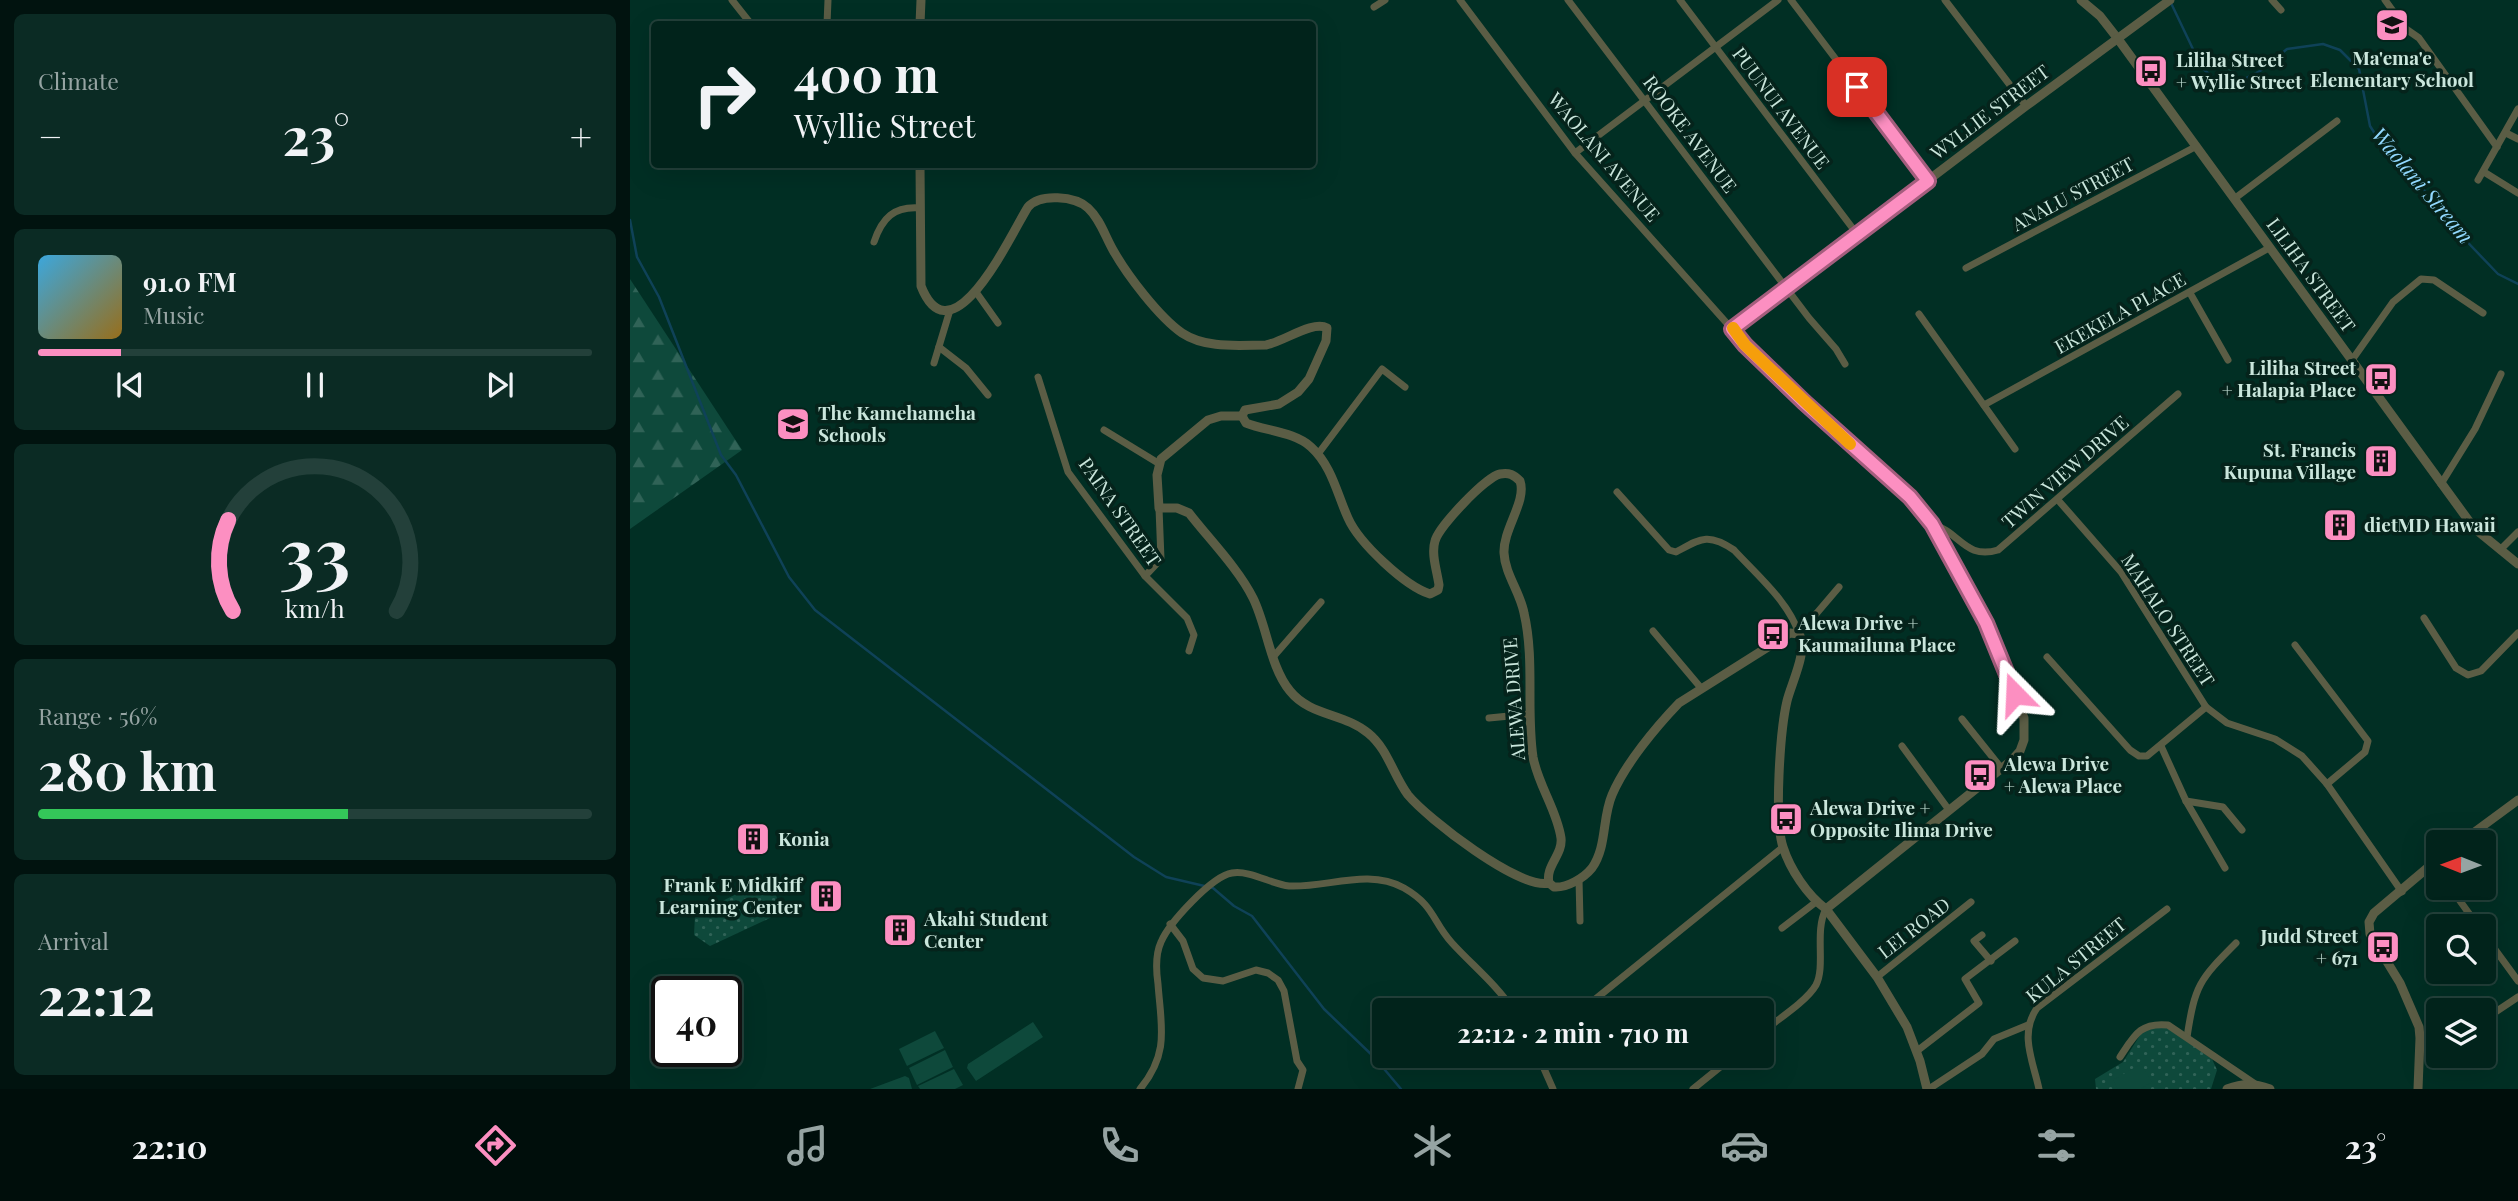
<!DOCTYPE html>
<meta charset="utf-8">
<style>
body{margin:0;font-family:"Playfair Display",serif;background:#0b2b24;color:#f1f3f6;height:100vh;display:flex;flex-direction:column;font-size:26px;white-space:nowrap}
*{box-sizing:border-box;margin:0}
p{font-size:23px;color:#96a4a3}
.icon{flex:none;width:38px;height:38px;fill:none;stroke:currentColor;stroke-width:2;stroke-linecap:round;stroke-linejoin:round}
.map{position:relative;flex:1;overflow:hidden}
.side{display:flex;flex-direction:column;gap:14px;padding:14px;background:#01130f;width:630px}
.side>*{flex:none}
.guide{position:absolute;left:21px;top:21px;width:665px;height:147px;border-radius:7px;box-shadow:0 7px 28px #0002,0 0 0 2px #23403a;background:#01231b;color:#f1f3f6;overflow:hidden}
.needle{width:46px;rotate:271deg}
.fabs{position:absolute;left:1796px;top:830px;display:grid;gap:14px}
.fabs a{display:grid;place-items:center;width:70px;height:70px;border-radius:7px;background:#01231b;box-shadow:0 7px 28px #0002,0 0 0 2px #23403a;font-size:35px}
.speed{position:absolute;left:21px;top:976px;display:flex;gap:14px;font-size:35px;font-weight:700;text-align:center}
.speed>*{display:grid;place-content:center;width:91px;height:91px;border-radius:50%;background:#01231b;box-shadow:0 7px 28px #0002,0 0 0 2px #23403a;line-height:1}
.speed .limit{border:4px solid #111;border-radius:10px;background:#fff;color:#111}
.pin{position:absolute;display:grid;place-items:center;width:60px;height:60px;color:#fff;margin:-30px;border-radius:14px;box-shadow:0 4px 10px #0006}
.me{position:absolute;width:77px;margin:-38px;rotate:339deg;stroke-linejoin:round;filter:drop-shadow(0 0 5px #0008)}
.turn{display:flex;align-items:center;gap:24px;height:147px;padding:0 28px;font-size:32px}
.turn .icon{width:91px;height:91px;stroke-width:2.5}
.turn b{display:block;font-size:49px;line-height:60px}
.big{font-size:52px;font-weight:700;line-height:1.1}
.side .widget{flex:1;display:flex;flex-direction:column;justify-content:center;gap:10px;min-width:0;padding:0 24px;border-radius:10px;background:#0b2b24}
.side .dial{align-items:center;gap:0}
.dial svg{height:182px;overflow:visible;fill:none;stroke:#23403a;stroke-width:7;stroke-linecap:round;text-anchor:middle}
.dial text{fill:#f1f3f6;stroke:none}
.song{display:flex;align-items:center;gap:21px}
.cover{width:84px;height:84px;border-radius:10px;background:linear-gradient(135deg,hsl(200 70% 55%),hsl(40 70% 35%))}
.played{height:7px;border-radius:4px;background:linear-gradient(90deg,#fc8fc1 15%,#23403a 15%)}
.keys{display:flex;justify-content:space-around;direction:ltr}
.heat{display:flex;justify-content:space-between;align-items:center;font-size:38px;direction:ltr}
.charge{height:10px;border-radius:5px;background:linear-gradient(90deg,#34c759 56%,#23403a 0)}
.trip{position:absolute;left:742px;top:998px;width:402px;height:70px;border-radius:7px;background:#01231b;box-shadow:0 7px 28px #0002,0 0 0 2px #23403a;font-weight:700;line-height:70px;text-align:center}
.tab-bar{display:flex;height:112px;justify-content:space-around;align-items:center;background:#000e0b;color:#96a4a3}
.tab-bar .icon{width:49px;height:49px}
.tab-bar .selected{color:#fc8fc1}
.tab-bar b{font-size:32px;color:#f1f3f6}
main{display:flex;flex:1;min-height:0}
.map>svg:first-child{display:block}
</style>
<main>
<section class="side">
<div class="widget"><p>Climate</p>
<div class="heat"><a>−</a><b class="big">23°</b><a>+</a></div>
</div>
<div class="widget">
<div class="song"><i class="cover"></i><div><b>91.0 FM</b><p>Music</p></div></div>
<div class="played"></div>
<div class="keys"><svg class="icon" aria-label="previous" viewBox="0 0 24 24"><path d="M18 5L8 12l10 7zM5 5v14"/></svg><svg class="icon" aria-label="pause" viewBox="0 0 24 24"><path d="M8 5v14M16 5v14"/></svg><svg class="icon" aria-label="next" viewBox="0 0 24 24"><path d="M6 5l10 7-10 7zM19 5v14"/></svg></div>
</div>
<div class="widget dial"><svg viewBox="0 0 100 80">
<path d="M14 69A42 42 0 1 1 86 69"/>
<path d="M14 69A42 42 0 0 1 12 29" stroke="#fc8fc1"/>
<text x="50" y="56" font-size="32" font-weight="700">33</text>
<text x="50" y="72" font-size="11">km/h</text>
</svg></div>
<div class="widget"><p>Range · 56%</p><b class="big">280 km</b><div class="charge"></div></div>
<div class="widget"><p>Arrival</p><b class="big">22:12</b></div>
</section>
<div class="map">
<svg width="1888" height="1089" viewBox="0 0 1888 1089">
<defs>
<pattern id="green-dots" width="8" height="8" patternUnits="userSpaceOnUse" patternTransform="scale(1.75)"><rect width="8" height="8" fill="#0e493b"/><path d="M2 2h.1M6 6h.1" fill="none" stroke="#306357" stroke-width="1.8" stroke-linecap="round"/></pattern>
<pattern id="forest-firs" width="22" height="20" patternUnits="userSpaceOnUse" patternTransform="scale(1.75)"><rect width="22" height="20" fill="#0e493b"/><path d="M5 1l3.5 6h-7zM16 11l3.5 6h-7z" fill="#306357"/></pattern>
</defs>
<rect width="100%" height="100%" fill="#012f24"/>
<g fill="url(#green-dots)">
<path d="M 130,882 C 143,889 148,894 149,908 L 140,918 L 80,946 L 64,935 L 65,915 Z"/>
<polygon points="1533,1025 1582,1059 1587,1070 1581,1089 1466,1089 1465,1079 1493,1062 1514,1029"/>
</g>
<polygon fill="url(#forest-firs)" points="0,279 112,450 0,529"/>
<g fill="#0e493b">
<polygon points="1614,53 1619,65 1592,75 1587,63"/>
<polygon points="403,1022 413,1037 346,1081 337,1068 338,1064"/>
<polygon points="305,1031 314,1048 277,1066 269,1049"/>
<polygon points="315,1050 323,1067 287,1085 279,1068"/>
<polygon points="1511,1064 1522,1082 1510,1089 1488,1089 1483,1080"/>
<polygon points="324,1069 333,1085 325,1089 290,1089 288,1086"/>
<polygon points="275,1076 279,1078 282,1089 240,1089"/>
</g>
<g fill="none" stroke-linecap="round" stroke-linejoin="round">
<g stroke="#0f4258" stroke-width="2.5">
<polyline points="1541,3 1572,68 1584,78 1612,80 1630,71 1657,49 1693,44 1710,50 1729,69 1740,126 1749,140 1803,200 1822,226 1868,274 1888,284"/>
<polyline points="0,220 7,257 29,297 91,455 106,475 159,577 185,610 504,857 536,877 583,888 604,906 622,916 694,1009 744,1057 771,1089"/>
</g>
<g stroke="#5b5d45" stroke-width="7">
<polyline points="102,0 121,24"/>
<polyline points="830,0 945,153 1102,329"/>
<polyline points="938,0 1179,318 1206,349 1215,364"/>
<polyline points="1050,0 1227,234"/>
<polyline points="1161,0 1298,181"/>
<polyline points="1315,0 1396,106"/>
<polyline points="1642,0 1651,10"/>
<polyline points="1755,0 1776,29 1789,38 1867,147"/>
<polyline points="744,7 755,0"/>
<polyline points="197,24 198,0"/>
<polyline points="354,24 354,23"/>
<polyline points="1876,133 1888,139"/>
<polyline points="945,153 1148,0"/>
<polyline points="1854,172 1888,193"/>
<polyline points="1848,180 1888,109"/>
<polyline points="1604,199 1707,121"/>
<path d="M 244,242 C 252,218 264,206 290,208"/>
<polyline points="1336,268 1565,147"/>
<polyline points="346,292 368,323"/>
<polyline points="1560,293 1598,360"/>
<polyline points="1289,314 1385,449"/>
<polyline points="309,347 336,368 358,395"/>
<polyline points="1722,360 1763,302 1791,279 1804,280 1853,313"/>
<polyline points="304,363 320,310"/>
<polyline points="408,377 438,472 515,576 557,618 564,635 559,651"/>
<polyline points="1354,405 1639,248"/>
<polyline points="474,430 528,463"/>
<polyline points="688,454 752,369 775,387"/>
<polyline points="1811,484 1845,429 1871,374"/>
<path d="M 987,492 L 1039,550 L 1046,552 C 1070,539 1078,532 1104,550 C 1127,575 1159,602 1169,634"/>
<polyline points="1428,500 1491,572 1576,707 1597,723 1645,739 1672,756 1697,784 1772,892"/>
<path d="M 1302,524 C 1330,532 1335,560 1368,550 L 1548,394"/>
<polyline points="1870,550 1888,532"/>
<polyline points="515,576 531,559 529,508"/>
<polyline points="1794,618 1826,668 1838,675 1851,671 1888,633"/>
<polyline points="1023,631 1071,688"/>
<polyline points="1169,634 1209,587"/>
<polyline points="1665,645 1738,741 1735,752 1697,784"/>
<polyline points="644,656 691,602"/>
<polyline points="1417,657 1500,750 1509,756 1517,756 1576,707"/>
<polyline points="859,718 900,714"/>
<polyline points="1332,719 1372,769"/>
<polyline points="1272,746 1319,810"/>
<polyline points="1531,746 1556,801 1595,868"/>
<polyline points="1556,801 1593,807 1612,830"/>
<polyline points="949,879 950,921"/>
<polyline points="1820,887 1848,926"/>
<polyline points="540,924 553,941 563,969 573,978 593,981 626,970 638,973 648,980 654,991 667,1061 673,1070 668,1089"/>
<polyline points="1152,928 1186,902"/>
<polyline points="1853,933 1888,981"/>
<polyline points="1352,935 1344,941 1361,961"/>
<polyline points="1247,977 1341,902"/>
<polyline points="963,1001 1153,847"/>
<polyline points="1855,1019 1888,997"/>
<path d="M 1132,1032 C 1147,1020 1177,1001 1186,985 C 1196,966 1184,931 1196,909"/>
<path d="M 1557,1037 C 1565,985 1569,980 1606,943"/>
<polyline points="1287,1051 1349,1003 1335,979 1385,941"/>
<polyline points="908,1055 923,1089"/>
<path d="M 1490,1057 C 1504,1036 1510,1022 1538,1025 L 1625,1084"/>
<path d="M 510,1089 C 540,1053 531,1026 528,984 C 526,970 525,955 531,942 C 539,923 582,876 602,873 C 620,870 641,884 659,886 C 697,888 738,868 774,888 C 805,906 802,921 822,943 C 842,965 867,985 883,1010"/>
<polyline points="1063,1089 1105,1055"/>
<polyline points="1299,1089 1352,1054 1364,1039 1398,1025"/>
<path d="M 1409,1089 C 1403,1061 1389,1034 1407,1008 L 1537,909"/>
</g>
<g stroke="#5b5d45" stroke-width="9">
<polyline points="1451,0 1470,16 1488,39 1844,528 1888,564"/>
<polyline points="290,24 291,0"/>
<path d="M 290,164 L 291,286 C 322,365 383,230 398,207 C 410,193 445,196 458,208 C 470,219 475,236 483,250 C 497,275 529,317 552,333 C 576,349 609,345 636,345 C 653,342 683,320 697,328 L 696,341 L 679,379 L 668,392 L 649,404 L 615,410 L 612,416"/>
<path d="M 612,416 L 616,423 C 636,431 665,432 681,447 C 702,466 707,494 718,518 C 729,543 775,586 800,594 L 808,590 L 809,585 C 807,571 801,554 805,541 C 809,526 856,477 870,474 C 879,472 884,475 890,481 C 897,501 873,529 874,553 C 875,574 890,592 894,613 C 905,660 896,710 903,757 C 908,785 927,810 931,838 C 933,855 915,866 919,883"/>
<path d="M 612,416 L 591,416 L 578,420 L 531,459 L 527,475 L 529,508 L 547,508 L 559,513 C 579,539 608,568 623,598 C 637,626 640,667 660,691 C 680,716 714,713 738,733 C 758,749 763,775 778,795 C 797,818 889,890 919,883"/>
<polyline points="1831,842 1888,800"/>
<path d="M 919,883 L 924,887 C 937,888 954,878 962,868 C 977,847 972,818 982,795 C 995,764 1026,727 1049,703 L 1160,633 L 1169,634 C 1179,649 1161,684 1157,701 C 1150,731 1144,820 1153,847 C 1160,869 1177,895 1196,909 L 1247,977 L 1277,1027 L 1290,1061 L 1297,1089"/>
<polyline points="1196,909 1382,760 1390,751 1394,740 1394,718 1356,623 1302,524 1281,497 1174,402 1115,345 1102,329 1396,106 1540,0"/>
<path d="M 1597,1089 C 1613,1083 1624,1083 1640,1089"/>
<polyline points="1788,1089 1790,1038 1789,1027 1770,983 1740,934 1739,922 1744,913 1808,859"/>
</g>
</g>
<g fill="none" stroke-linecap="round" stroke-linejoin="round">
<g stroke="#a45d7d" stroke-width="18">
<polyline id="route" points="1227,87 1298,181 1102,329 1115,345 1174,402 1280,497 1302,524 1356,623 1385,694"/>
</g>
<use href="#route" stroke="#fc8fc1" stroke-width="12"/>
<polyline stroke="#f59e0b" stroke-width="12" points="1103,328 1115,345 1220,444"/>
</g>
<defs>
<g id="school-square" transform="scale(1.75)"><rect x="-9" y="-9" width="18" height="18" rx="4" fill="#fc8fc1" stroke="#05231b"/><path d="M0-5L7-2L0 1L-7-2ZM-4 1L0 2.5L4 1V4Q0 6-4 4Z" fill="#111"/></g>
<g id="bus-square" transform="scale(1.75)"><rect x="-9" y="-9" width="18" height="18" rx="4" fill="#fc8fc1" stroke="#05231b"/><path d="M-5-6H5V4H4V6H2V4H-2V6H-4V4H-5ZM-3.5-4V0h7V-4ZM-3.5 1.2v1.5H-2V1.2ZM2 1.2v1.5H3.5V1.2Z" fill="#111"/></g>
<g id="building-square" transform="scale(1.75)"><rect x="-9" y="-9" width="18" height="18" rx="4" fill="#fc8fc1" stroke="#05231b"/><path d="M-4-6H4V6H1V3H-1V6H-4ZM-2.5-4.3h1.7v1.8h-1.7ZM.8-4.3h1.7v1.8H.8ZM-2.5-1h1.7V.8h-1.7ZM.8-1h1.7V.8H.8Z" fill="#111"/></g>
</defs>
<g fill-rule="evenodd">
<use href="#school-square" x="1762" y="25"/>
<use href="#bus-square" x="1521" y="71"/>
<use href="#bus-square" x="1751" y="379"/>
<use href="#school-square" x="163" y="424"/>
<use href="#building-square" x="1751" y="461"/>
<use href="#building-square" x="1710" y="525"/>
<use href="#bus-square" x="1143" y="634"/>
<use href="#bus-square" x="1350" y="775"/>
<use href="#bus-square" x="1156" y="819"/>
<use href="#building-square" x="123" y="839"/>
<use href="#building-square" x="196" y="896"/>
<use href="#building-square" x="270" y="930"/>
<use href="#bus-square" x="1753" y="947"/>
</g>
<g text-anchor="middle" stroke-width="7" stroke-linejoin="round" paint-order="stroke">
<g font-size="19" font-weight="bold" fill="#cae6dc" stroke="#05231b" text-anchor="start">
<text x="1762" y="65" text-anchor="middle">Ma'ema'e<tspan x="1762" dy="22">Elementary School</tspan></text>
<text x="1546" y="67">Liliha Street<tspan x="1546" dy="22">+ Wyllie Street</tspan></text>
<text x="1726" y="375" text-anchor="end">Liliha Street<tspan x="1726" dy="22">+ Halapia Place</tspan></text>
<text x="188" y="420">The Kamehameha<tspan x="188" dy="22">Schools</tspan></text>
<text x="1726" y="457" text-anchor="end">St. Francis<tspan x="1726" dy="22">Kupuna Village</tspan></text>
<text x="1734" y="532">dietMD Hawaii</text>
<text x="1168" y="630">Alewa Drive +<tspan x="1168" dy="22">Kaumailuna Place</tspan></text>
<text x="1374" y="771">Alewa Drive<tspan x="1374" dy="22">+ Alewa Place</tspan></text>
<text x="1180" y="815">Alewa Drive +<tspan x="1180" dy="22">Opposite Ilima Drive</tspan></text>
<text x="148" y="846">Konia</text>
<text x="172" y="892" text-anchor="end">Frank E Midkiff<tspan x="172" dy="22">Learning Center</tspan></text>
<text x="294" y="926">Akahi Student<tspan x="294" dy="22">Center</tspan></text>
<text x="1728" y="943" text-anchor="end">Judd Street<tspan x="1728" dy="22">+ 671</tspan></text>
</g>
<g font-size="19" fill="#cae6dc" stroke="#05231b">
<text transform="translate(1151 108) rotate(53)" y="7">PUUNUI AVENUE</text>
<text transform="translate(1360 112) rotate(-37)" y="7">WYLLIE STREET</text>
<text transform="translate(1060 134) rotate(53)" y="7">ROOKE AVENUE</text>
<text transform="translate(974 157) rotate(50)" y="7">WAOLANI AVENUE</text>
<text transform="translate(1443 194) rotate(-28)" y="7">ANALU STREET</text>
<text transform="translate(1681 275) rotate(54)" y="7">LILIHA STREET</text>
<text transform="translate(1490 313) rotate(-29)" y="7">EKEKELA PLACE</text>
<text transform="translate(1435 472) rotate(-41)" y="7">TWIN VIEW DRIVE</text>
<text transform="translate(490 512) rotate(55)" y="7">PAINA STREET</text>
<text transform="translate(1538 620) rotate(57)" y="7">MAHALO STREET</text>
<text transform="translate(884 699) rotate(-94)" y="7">ALEWA DRIVE</text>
<text transform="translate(1284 928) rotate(-38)" y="7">LEI ROAD</text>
<text transform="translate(1446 960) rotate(-39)" y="7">KULA STREET</text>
</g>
<g font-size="21" font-style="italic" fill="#91d8fe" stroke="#05231b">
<text transform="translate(1792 186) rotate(50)" y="7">Waolani Stream</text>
</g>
</g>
</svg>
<div class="fabs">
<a><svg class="needle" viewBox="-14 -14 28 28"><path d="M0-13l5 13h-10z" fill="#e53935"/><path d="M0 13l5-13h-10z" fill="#96a4a3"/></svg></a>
<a><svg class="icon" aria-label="search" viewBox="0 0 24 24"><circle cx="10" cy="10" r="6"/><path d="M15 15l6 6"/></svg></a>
<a><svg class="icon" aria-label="layers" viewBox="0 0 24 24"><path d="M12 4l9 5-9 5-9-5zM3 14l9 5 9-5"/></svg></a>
</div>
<div class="speed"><div class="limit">40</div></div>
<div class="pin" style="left:1227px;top:87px;background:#d93025"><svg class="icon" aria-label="arrive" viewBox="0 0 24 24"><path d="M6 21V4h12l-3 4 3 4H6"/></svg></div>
<svg class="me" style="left:1385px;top:694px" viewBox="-20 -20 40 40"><path d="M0-17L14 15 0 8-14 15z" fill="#fc8fc1" stroke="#fff" stroke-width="4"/></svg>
<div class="trip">22:12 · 2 min · 710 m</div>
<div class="guide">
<div class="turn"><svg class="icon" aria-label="right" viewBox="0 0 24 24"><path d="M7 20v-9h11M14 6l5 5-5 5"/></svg><div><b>400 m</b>Wyllie Street</div></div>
</div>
</div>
</main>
<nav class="tab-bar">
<b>22:10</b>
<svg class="icon selected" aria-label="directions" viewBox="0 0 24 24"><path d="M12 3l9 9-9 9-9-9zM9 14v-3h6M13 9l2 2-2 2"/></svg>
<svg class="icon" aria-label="music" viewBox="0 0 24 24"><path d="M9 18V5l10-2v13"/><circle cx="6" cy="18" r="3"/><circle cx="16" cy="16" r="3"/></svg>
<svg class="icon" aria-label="phone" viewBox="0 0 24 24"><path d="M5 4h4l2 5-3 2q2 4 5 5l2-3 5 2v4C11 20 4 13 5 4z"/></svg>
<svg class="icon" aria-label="climate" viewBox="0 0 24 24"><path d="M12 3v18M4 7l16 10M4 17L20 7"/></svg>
<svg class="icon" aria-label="car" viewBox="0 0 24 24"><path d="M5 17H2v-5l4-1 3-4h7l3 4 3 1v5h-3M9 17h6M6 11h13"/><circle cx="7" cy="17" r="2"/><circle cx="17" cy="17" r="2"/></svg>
<svg class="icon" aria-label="filters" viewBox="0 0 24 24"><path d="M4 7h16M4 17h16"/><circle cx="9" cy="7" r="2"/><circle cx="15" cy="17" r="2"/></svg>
<b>23°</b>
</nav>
